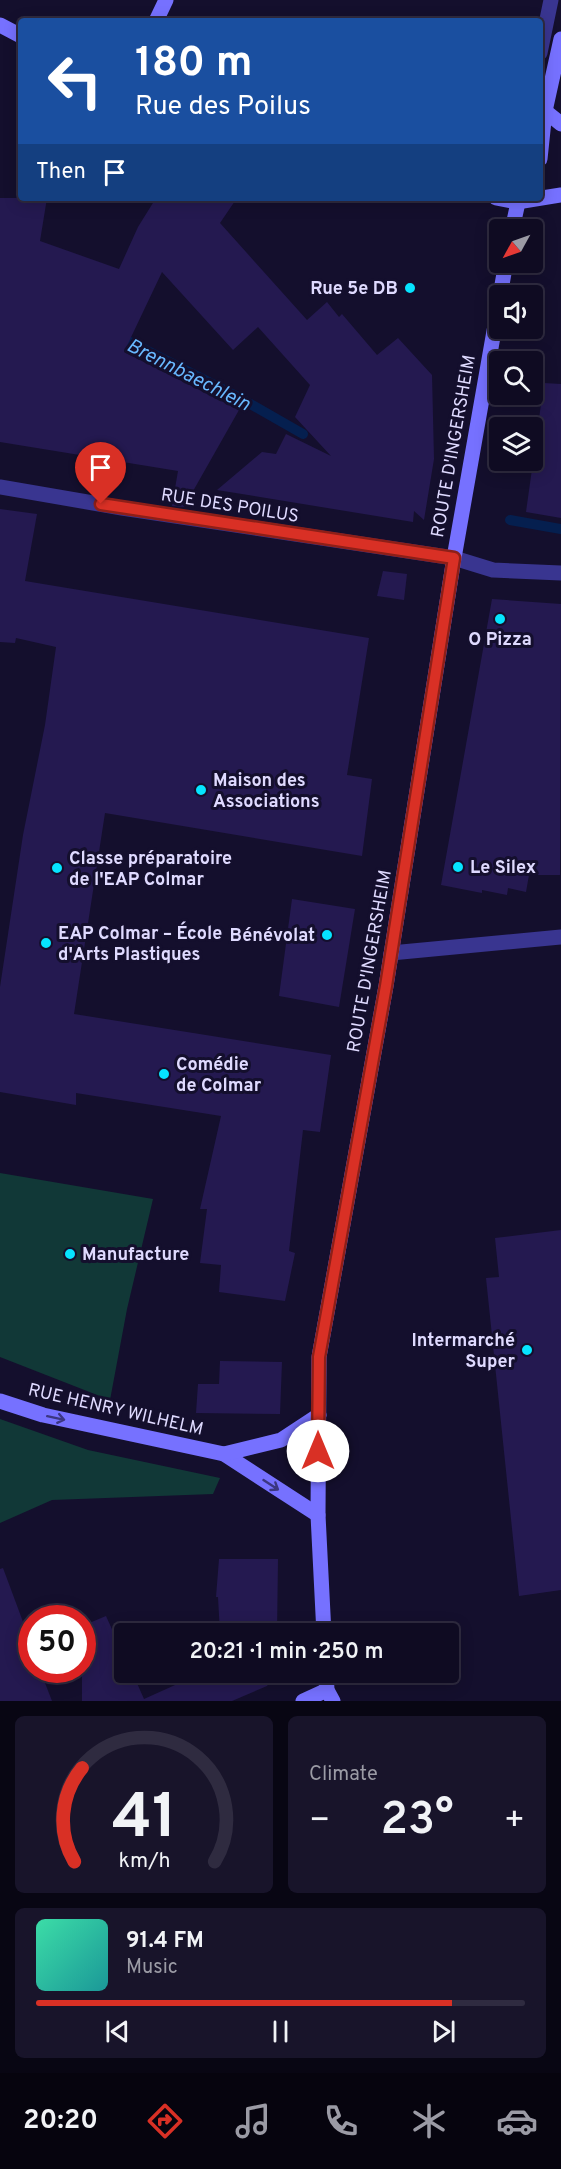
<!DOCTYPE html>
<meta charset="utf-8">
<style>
body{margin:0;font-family:Overpass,sans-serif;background:#18142a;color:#f1f3f6;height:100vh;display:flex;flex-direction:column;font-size:22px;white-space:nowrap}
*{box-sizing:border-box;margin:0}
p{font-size:20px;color:#9b9ba5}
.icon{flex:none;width:33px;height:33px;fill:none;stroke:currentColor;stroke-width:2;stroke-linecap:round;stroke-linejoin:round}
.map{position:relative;height:1701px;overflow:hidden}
.side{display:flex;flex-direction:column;gap:15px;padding:15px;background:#080613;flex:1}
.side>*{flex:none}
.banner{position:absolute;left:18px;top:18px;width:525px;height:183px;border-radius:6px;box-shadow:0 3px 15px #0003,0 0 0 2px #2f2b40;background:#1a4fa0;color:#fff;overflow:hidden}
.needle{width:39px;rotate:230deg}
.buttons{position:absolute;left:489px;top:219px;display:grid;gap:12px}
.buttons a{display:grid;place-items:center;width:54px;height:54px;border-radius:6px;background:#0f0b22;box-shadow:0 3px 15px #0003,0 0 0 2px #2f2b40;font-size:30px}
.speed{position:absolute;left:18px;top:1605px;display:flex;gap:12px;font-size:30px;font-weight:700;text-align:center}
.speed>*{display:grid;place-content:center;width:78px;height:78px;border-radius:50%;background:#0f0b22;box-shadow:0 3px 15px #0003,0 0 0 2px #2f2b40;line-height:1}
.speed .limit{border:9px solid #d22;background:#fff;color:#111}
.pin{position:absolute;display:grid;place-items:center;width:51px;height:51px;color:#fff;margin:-62px -26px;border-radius:50% 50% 50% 0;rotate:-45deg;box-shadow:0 0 6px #0007}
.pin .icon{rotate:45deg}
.me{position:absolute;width:66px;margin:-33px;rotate:0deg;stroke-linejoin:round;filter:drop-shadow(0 0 4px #0008)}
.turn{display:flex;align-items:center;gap:21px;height:126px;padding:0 18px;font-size:27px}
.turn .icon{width:78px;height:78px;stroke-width:2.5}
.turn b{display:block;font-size:42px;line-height:51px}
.then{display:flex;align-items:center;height:57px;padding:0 18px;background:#0003;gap:12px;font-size:22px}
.big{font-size:45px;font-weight:600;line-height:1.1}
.side .widget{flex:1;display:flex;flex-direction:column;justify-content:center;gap:9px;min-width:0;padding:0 21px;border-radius:9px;background:#18142a}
.side .dial{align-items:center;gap:0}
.dial svg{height:156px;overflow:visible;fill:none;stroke:#2f2b40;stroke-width:7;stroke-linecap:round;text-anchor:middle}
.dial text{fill:#f1f3f6;stroke:none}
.song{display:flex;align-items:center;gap:18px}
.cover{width:72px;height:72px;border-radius:9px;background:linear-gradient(135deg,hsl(160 70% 55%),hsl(180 70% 35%))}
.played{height:6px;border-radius:3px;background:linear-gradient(90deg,#d93025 85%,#2f2b40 85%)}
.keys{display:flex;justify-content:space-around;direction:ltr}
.heat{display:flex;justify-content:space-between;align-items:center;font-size:33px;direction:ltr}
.side .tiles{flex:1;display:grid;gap:15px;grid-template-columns:1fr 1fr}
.widget:last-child{grid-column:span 2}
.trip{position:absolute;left:114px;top:1623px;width:345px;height:60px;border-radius:6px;background:#0f0b22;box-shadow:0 3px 15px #0003,0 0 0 2px #2f2b40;font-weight:600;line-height:60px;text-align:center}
.menu{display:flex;height:96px;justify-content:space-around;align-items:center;background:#06040e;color:#9b9ba5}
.menu .icon{width:42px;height:42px}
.menu .selected{color:#d93025}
.menu b{font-size:27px;color:#f1f3f6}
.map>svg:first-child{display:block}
</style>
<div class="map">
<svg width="561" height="1701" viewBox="0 0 561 1701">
<rect width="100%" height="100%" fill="#140f2d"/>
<g fill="#113837">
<polygon points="0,1173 153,1199 127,1309 110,1400 0,1357"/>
<polygon points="0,1419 88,1450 220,1478 213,1494 52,1500 0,1523"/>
</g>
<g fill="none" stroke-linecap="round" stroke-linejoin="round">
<g stroke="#051f4f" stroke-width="10">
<polyline points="117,338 126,340 240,398 303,434"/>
<polyline points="510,520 561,529"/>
</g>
</g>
<g fill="#241950">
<polygon points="0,198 47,198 40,241 119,269 138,227 156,198 237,198 220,223 307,320 327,302 339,317 342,314 377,355 398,338 432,375 434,459 424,520 414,511 413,522 217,490 262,452 276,454 286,434 331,456 295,417 310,385 258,327 233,350 162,272 124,352 239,410 184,507 172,506 178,471 0,442"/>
<polygon points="544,383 561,384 561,518 526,512"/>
<polygon points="0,509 37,514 25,581 369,638 347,775 372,779 362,856 105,813 74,1014 331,1055 320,1132 303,1130 289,1251 295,1253 285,1301 219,1292 221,1265 200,1263 207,1209 200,1209 221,1116 76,1093 76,1105 0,1092 0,987 23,835 45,725 56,647 16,638 15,643 0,642"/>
<polygon points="383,571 407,574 404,600 377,596"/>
<polygon points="492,599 561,604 560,875 529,875 526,892 508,888 507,895 482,890 482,893 441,885"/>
<polygon points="292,899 355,909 339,1007 279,996"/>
<polygon points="561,1230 561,1590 519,1596 486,1278 499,1277 495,1238"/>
<polygon points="220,1361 282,1362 280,1414 196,1413 198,1384 219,1384"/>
<polygon points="219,1559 278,1559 277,1634 220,1634 218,1597 216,1597"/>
<polygon points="3,1568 32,1646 32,1670 40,1670 52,1701 0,1701 0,1569"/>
<polygon points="106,1616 124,1656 124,1672 132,1672 144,1699 204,1672 276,1673 267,1686 232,1701 82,1701 82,1626"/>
</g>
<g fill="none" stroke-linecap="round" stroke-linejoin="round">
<g stroke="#393590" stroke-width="15">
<polyline points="540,53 551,0"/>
<polyline points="454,558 493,570 561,573"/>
</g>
<g stroke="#393590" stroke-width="15">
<polyline points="0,487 122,508 454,558"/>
<polyline points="391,953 561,937"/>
</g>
<g stroke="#7671ff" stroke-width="15">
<polyline points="156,21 166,0"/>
<polyline points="0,25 21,36"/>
<polyline points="545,111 561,124"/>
<polyline points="540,159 545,111 561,39"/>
<polyline points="496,198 517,202 561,195"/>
<polyline points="512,230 519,198"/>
<polyline points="500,296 506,262"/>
<polyline points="0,1401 43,1415 224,1454 318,1515"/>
<polyline points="224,1454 281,1440 319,1415"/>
<polyline points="324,1634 318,1515 319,1357 386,986 454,558 500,297"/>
<polyline points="326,1672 327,1690 333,1701"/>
<polyline points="303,1701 327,1690"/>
</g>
</g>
<defs><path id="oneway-shaft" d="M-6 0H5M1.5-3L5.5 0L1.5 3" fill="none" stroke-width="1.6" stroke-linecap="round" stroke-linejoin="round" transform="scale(1.5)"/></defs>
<g stroke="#3b3681">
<use href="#oneway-shaft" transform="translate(56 1418) rotate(12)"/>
<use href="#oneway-shaft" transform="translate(271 1485) rotate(33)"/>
</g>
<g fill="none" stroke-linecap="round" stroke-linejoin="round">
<g stroke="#8d1f18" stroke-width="15">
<polyline id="route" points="101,504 454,558 386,986 319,1357 318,1451"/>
</g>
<use href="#route" stroke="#d93025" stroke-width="10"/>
</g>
<g fill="#06e4ff" stroke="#140f2d" stroke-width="2">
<circle cx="410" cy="288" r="6"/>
<circle cx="500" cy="619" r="6"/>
<circle cx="201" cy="790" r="6"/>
<circle cx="458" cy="867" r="6"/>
<circle cx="57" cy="868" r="6"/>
<circle cx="327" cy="935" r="6"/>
<circle cx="46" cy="943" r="6"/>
<circle cx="164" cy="1074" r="6"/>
<circle cx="70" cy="1254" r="6"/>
<circle cx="527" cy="1350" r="6"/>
</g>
<g text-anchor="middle" stroke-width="6" stroke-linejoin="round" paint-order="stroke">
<g font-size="18" font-weight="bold" fill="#dfdaff" stroke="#140f2d" text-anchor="start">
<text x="398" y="294" text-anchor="end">Rue 5e DB</text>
<text x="500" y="645" text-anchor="middle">O Pizza</text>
<text x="213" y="786">Maison des<tspan x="213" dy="21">Associations</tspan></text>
<text x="69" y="864">Classe préparatoire<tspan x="69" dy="21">de l'EAP Colmar</tspan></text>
<text x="470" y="873">Le Silex</text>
<text x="58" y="939">EAP Colmar – École<tspan x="58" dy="21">d'Arts Plastiques</tspan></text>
<text x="315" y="941" text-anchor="end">Bénévolat</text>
<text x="176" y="1070">Comédie<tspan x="176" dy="21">de Colmar</tspan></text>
<text x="82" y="1260">Manufacture</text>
<text x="515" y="1346" text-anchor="end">Intermarché<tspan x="515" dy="21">Super</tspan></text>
</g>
<g font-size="18" fill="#dfdaff" stroke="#140f2d">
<text transform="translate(453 446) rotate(-80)" y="6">ROUTE D'INGERSHEIM</text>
<text transform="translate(230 505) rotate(9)" y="6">RUE DES POILUS</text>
<text transform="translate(369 961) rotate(-80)" y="6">ROUTE D'INGERSHEIM</text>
<text transform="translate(116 1409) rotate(13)" y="6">RUE HENRY WILHELM</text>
</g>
<g font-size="20" font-style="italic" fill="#68b8ff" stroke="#140f2d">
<text transform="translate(189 374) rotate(27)" y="7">Brennbaechlein</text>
</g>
</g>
</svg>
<div class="buttons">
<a><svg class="needle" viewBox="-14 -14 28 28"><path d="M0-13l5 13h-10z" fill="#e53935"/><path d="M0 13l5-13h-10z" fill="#9b9ba5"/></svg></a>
<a><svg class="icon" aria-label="sound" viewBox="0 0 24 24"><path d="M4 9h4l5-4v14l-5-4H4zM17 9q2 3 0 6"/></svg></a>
<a><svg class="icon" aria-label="search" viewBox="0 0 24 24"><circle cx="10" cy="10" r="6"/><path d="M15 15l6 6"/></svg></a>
<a><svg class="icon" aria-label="layers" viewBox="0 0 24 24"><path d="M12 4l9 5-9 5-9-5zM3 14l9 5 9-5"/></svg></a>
</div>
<div class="speed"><div class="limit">50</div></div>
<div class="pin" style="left:101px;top:504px;background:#d93025"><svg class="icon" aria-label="arrive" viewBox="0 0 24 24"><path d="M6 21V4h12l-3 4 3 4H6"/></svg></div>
<svg class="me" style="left:318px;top:1451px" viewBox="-20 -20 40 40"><circle r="19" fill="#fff"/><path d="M0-13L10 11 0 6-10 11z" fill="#d93025"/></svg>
<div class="trip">20:21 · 1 min · 250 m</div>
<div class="banner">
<div class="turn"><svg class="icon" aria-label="left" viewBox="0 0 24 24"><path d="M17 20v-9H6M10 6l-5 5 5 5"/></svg><div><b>180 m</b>Rue des Poilus</div></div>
<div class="then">Then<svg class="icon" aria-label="arrive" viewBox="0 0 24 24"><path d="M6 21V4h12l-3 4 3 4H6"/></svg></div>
</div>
</div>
<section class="side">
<div class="tiles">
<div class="widget dial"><svg viewBox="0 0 100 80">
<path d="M14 69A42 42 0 1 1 86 69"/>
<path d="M14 69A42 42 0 0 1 18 21" stroke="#d93025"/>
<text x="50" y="56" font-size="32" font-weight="700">41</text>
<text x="50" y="72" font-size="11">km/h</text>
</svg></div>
<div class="widget"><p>Climate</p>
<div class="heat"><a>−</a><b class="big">23°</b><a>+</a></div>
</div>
<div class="widget">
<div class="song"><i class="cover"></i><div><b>91.4 FM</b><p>Music</p></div></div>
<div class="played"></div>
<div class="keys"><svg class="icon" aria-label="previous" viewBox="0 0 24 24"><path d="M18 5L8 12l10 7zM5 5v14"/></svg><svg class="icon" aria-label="pause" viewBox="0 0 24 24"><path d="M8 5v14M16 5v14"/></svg><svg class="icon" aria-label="next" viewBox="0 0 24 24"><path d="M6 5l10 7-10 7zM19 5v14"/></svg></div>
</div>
</div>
</section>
<nav class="menu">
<b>20:20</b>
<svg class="icon selected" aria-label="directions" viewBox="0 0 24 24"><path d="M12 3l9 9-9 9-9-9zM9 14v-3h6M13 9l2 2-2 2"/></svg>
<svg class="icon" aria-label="music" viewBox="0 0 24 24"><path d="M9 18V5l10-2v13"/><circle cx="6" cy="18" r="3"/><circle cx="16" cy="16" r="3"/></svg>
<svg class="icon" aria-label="phone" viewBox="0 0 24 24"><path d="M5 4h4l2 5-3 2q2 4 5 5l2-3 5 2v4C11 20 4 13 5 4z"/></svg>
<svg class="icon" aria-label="climate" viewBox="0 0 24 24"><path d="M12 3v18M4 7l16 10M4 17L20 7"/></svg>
<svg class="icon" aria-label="car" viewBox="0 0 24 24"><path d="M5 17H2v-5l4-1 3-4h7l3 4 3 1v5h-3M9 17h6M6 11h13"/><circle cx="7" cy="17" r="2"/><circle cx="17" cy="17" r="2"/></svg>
</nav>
